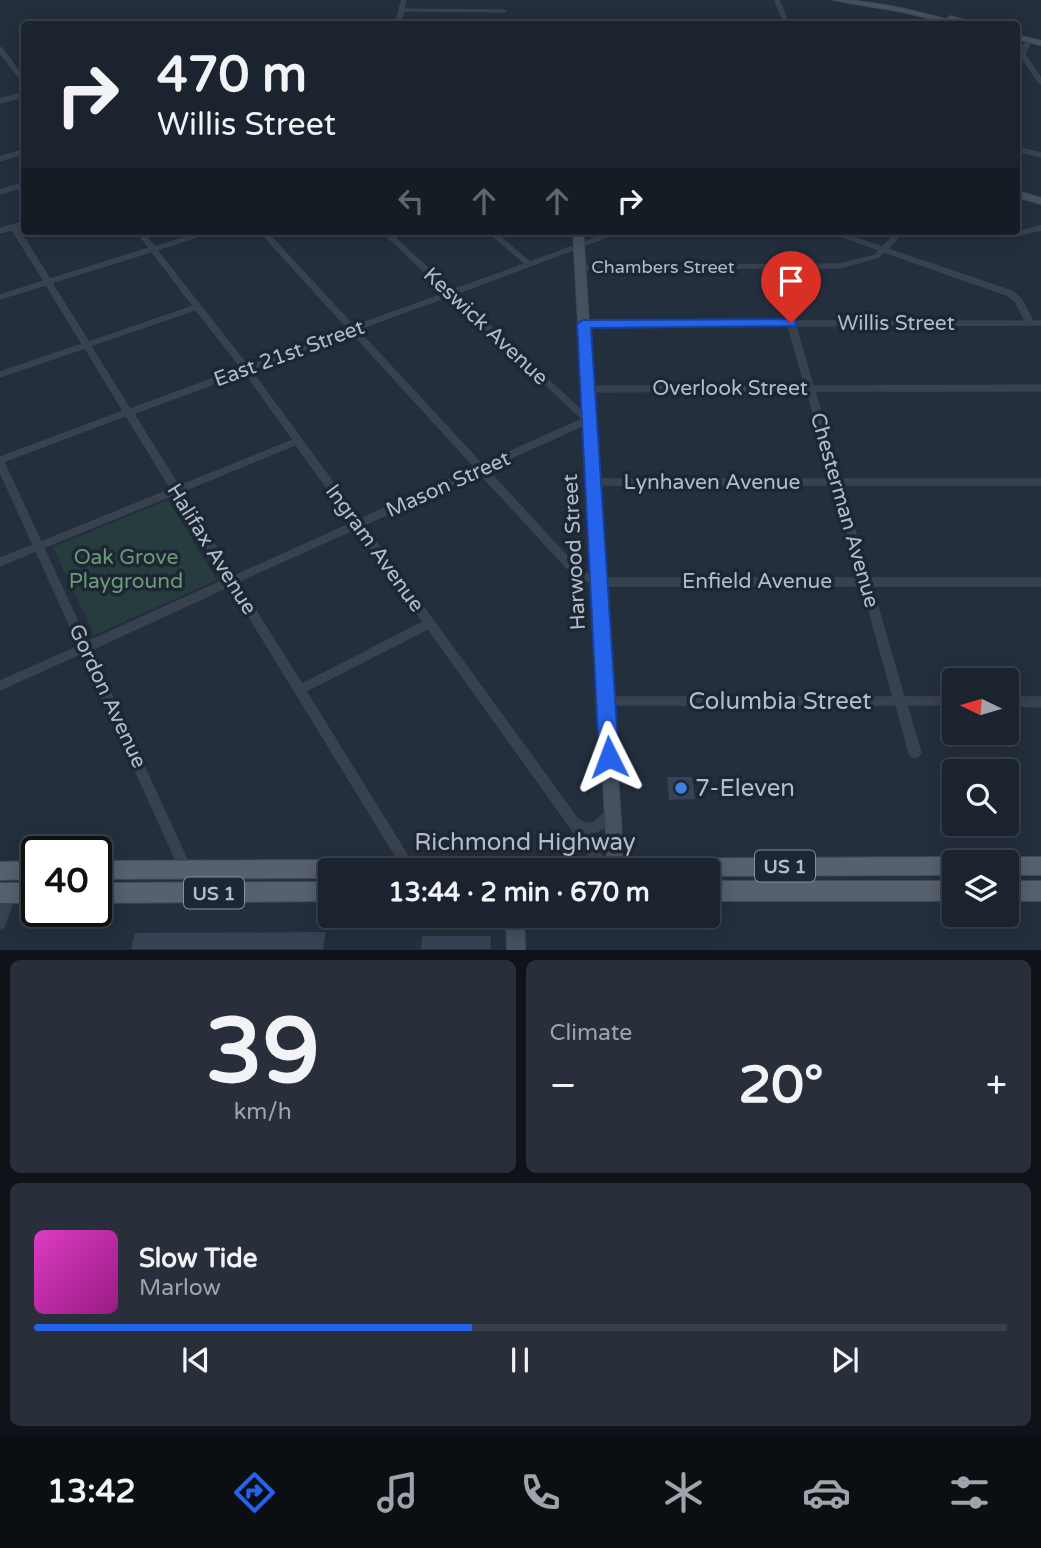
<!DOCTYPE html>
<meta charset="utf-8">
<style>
body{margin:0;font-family:"Varela Round",sans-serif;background:#282f3a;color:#f1f3f6;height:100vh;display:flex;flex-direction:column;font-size:26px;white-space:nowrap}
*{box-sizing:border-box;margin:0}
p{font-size:23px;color:#a0a4aa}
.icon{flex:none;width:38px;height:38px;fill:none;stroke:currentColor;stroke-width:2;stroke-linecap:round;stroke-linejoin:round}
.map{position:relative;height:950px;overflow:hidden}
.side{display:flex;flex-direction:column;gap:10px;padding:10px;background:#0f1319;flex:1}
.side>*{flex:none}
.top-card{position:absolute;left:21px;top:21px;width:999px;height:214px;border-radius:7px;box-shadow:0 4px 18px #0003,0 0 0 2px #39404a;background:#1b232e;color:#f1f3f6;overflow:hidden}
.needle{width:46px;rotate:275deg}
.fabs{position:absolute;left:942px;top:668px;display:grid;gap:14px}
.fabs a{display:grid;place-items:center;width:77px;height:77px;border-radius:7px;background:#1b232e;box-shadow:0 4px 18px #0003,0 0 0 2px #39404a;font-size:35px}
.speed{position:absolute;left:21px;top:836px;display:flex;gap:14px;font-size:35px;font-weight:700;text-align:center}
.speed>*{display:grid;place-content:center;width:91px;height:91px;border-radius:50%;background:#1b232e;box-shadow:0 4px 18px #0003,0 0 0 2px #39404a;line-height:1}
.speed .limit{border:4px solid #111;border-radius:10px;background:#fff;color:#111}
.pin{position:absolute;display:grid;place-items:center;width:60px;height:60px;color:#fff;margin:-72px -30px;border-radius:50% 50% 50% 0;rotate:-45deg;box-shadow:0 0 7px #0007}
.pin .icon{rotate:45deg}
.me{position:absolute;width:77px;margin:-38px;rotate:357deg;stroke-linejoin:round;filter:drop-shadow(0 0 5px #0008)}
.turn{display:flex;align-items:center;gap:24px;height:147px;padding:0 21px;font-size:32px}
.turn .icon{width:91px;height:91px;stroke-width:2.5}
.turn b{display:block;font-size:49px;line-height:60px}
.lanes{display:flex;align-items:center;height:66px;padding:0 21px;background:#0003;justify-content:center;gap:35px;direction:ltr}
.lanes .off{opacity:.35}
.big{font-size:52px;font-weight:700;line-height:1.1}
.side .widget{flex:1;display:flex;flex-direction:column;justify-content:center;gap:10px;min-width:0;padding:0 24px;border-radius:10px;background:#282f3a}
.side .dial{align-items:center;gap:0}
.dial b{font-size:91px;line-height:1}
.song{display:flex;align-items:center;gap:21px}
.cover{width:84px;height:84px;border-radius:10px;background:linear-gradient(135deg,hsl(310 70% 55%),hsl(310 70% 35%))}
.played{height:7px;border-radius:4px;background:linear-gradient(90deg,#2563eb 45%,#39404a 45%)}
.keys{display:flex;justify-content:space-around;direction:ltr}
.heat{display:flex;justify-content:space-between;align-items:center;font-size:38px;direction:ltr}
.side .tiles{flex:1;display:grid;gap:10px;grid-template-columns:1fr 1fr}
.widget:last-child{grid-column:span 2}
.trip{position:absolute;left:318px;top:858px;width:402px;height:70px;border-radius:7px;background:#1b232e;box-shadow:0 4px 18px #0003,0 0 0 2px #39404a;font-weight:700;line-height:70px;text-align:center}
.dock{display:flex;height:112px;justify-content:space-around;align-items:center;background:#0b0e12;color:#a0a4aa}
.dock .icon{width:49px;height:49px}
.dock .current{color:#2563eb}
.dock b{font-size:32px;color:#f1f3f6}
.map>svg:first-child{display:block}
</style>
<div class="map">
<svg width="1041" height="950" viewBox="0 0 1041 950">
<rect width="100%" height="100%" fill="#242f3e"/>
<polygon fill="#263c3f" points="168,500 217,580 94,635 53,547"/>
<g fill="#364354">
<polygon points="667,777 692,777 695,799 669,800"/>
<polygon points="326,932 323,949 131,949 135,933"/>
<polygon points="422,936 491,936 490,949 421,949"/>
</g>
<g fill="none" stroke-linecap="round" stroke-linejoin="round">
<g stroke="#414a57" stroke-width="1">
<g id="street">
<polygon points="402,0 406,0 404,9 504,10 506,11 504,12 404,11 400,24 396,24"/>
<polygon points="775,0 779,0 789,24 785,24"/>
<polygon points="1025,43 1030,44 1025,54 1041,78 1041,84 1039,83 1019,54"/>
<polygon points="0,47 2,48 24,78 24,83 22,82 0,53"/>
<polygon points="24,93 24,97 0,103 0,99"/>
<polygon points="1017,147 1041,153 1041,157 1017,151"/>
<polygon points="24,150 24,154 0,161 0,157"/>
<polygon points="24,183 24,187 0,194 0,190"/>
<path d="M 24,222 L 24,226 L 18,228 L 50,279 L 149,248 L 136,231 L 142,231 L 155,247 L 205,231 L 215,231 L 157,250 L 248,366 L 348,329 L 259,231 L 266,231 L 354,326 L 446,293 L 381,231 L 388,231 L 452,290 L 525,264 L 487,231 L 494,231 L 530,262 L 614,231 L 623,231 L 456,294 L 592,420 L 591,422 L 487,469 L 580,570 L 599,578 L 860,578 L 833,485 L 593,485 L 589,482 L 593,479 L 832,479 L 807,391 L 587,392 L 583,389 L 587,386 L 805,386 L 788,326 L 583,326 L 579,324 L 583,322 L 787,321 L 772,268 L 580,269 L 576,267 L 578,266 L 840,264 L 875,255 L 879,250 L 826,231 L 836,231 L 882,247 L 898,231 L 905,231 L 888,249 L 1012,291 L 1021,298 L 1033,321 L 1041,321 L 1041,325 L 796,326 L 813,386 L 1041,385 L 1041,391 L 815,391 L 840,479 L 1041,479 L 1041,485 L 842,485 L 869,578 L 1041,578 L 1041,586 L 872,586 L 904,697 L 954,697 L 954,705 L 907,705 L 921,753 L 919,756 L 915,758 L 911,756 L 909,753 L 896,705 L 606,705 L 602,704 L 601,701 L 602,698 L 606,697 L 893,697 L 862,586 L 598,586 L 574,576 L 479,473 L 364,525 L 578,819 L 586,823 L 593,823 L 608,809 L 612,808 L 616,809 L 618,813 C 612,824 600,833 588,833 L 608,865 L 610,870 L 598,870 L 570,827 L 428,629 L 306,691 L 416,869 L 404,870 L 230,586 L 91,650 L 202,892 L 200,896 L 196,898 L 192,896 L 82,653 L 0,690 L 0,681 L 79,646 L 36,551 L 0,566 L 0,558 L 33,545 L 0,472 L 0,457 L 123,411 L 85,348 L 0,377 L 0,372 L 82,344 L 46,285 L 0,299 L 0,295 L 44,281 L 12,230 L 0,233 L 0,229 ZM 152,252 L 193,306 L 89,342 L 52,283 ZM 884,252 L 1006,295 L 1015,301 L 1025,321 L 794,321 L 779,268 L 840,268 L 879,257 ZM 450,296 L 582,419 L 482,464 L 358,330 ZM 196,310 L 241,368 L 130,409 L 91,346 ZM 352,333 L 475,468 L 360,519 L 251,370 ZM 245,373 L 293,440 L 179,486 L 134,414 ZM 126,416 L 171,489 L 41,542 L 4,462 ZM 296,445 L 352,523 L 234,576 L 182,492 ZM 174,495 L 226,579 L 87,642 L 44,548 ZM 356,529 L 423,622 L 302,684 L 238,582 Z"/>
<polygon points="1041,226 1041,230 1016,236 985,233 982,231 1016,232"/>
<polygon points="1006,697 1041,697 1041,707 1006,706"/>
<polygon points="10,888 14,890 16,894 4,927 0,929 0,905 6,890"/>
</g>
</g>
<g stroke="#414a57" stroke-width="2">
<g id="secondary">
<path d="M 833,0 C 874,0 914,11 953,21 L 948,18 L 951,16 L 977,24 L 961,23 L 961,24 L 952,24 L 903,12 Z"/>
<polygon points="1017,35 1041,41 1041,45 1017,39"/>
<polygon points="1017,191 1041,198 1041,204 1017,197"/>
<polygon points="573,231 583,231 624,870 608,870"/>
<polygon points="506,915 524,915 525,950 507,950"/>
</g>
</g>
<g stroke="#414a57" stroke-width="2">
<g id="primary">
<polygon points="954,857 961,860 962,863 954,863 954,875 709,876 709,870 331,870 331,878 96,879 96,861"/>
<polygon points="1006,857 1041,857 1041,875 1006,875 1006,863 998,863 999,860"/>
<polygon points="37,861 37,879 0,880 0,862"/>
<rect x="709" y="881" width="245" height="20"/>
<rect x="1006" y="881" width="35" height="20"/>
<polygon points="331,882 331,901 96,903 96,883"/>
<rect x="0" y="883" width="37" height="20"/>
</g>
</g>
<use href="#street" fill="#38414e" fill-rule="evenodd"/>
<use href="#secondary" fill="#465061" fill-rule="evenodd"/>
<use href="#primary" fill="#56606e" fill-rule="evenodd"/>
</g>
<polygon fill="#2563eb" stroke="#184099" stroke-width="2" points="791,319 796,320 796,326 591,328 619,757 616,764 609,766 602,764 599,757 577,324 583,320"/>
<circle fill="#3f7fe0" stroke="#1d2633" stroke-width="2.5" cx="681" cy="788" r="7"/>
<g text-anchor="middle" stroke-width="7" stroke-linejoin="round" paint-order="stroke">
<g font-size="18" fill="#b4bcc9" stroke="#1d2633">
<text x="663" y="273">Chambers Street</text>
</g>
<g fill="#1d2633" stroke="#878f9c" stroke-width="2">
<rect x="755" y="850.5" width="60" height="31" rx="5"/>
<rect x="184" y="877.5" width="60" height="31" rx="5"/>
</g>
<g font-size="19" font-weight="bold" fill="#b4bcc9">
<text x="785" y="873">US 1</text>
<text x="214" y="900">US 1</text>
</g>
<g font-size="21" fill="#b4bcc9" stroke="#1d2633">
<text x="896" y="330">Willis Street</text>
<text transform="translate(486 326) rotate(43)" y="7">Keswick Avenue</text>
<text transform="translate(289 353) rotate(-20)" y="7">East 21st Street</text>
<text x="730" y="395">Overlook Street</text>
<text x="712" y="489">Lynhaven Avenue</text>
<text transform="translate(448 484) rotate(-24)" y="7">Mason Street</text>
<text transform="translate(845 510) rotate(74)" y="7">Chesterman Avenue</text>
<text transform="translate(375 548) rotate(54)" y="7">Ingram Avenue</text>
<text transform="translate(212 549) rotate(58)" y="7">Halifax Avenue</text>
<text transform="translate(574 552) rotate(-93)" y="7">Harwood Street</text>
<text x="757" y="588">Enfield Avenue</text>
<text transform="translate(108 696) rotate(65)" y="7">Gordon Avenue</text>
</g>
<g font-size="21" fill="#6b9a76" stroke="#1d2633">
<text x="126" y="564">Oak Grove<tspan x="126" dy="24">Playground</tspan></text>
</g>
<g font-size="24" fill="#b4bcc9" stroke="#1d2633">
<text x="780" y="709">Columbia Street</text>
<text x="525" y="850">Richmond Highway</text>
</g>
<g font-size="24" fill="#b4bcc9" stroke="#1d2633" text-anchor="start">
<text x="695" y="796">7-Eleven</text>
</g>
</g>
</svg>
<div class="fabs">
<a><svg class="needle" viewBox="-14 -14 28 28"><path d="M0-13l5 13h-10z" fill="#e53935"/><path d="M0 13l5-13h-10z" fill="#a0a4aa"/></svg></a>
<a><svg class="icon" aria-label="search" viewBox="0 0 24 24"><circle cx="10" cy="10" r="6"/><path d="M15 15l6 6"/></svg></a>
<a><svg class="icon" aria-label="layers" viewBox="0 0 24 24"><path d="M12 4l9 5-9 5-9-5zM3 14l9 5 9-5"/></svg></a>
</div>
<div class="speed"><div class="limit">40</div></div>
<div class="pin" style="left:791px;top:323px;background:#d93025"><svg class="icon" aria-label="arrive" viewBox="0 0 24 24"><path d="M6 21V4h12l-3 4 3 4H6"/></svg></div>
<svg class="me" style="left:609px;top:757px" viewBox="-20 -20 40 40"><path d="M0-17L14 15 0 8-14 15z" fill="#2563eb" stroke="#fff" stroke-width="4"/></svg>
<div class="trip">13:44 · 2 min · 670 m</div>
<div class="top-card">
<div class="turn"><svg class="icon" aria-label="right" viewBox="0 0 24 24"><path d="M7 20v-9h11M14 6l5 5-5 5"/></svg><div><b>470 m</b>Willis Street</div></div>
<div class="lanes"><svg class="icon off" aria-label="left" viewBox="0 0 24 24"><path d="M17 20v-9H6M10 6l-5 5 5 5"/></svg><svg class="icon off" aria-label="ahead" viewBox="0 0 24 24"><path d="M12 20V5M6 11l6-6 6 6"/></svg><svg class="icon off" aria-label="ahead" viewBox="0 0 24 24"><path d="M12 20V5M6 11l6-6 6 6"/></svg><svg class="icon" aria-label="right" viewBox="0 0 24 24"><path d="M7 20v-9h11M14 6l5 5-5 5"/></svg></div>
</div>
</div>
<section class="side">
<div class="tiles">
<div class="widget dial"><b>39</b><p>km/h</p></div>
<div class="widget"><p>Climate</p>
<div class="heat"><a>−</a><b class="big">20°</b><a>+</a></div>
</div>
<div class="widget">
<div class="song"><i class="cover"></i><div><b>Slow Tide</b><p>Marlow</p></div></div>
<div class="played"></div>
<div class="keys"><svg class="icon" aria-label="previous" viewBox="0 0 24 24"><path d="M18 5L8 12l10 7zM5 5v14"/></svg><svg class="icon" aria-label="pause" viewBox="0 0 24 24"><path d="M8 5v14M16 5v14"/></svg><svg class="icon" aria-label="next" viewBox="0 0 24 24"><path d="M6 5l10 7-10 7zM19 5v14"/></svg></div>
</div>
</div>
</section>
<nav class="dock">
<b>13:42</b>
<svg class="icon current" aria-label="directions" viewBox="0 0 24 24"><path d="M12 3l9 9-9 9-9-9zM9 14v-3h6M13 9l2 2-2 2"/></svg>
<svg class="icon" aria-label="music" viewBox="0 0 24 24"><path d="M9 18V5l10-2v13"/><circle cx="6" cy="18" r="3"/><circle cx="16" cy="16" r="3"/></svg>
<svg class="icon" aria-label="phone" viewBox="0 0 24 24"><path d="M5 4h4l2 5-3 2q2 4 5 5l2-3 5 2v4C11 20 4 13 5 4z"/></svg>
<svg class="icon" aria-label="climate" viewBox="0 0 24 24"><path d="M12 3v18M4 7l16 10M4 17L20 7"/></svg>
<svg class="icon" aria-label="car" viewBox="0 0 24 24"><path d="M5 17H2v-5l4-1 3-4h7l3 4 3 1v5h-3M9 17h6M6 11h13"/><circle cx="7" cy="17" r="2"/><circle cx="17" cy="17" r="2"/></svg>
<svg class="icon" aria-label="filters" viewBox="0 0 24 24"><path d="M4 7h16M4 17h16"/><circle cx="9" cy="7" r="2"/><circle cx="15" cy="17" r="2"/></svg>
</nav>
